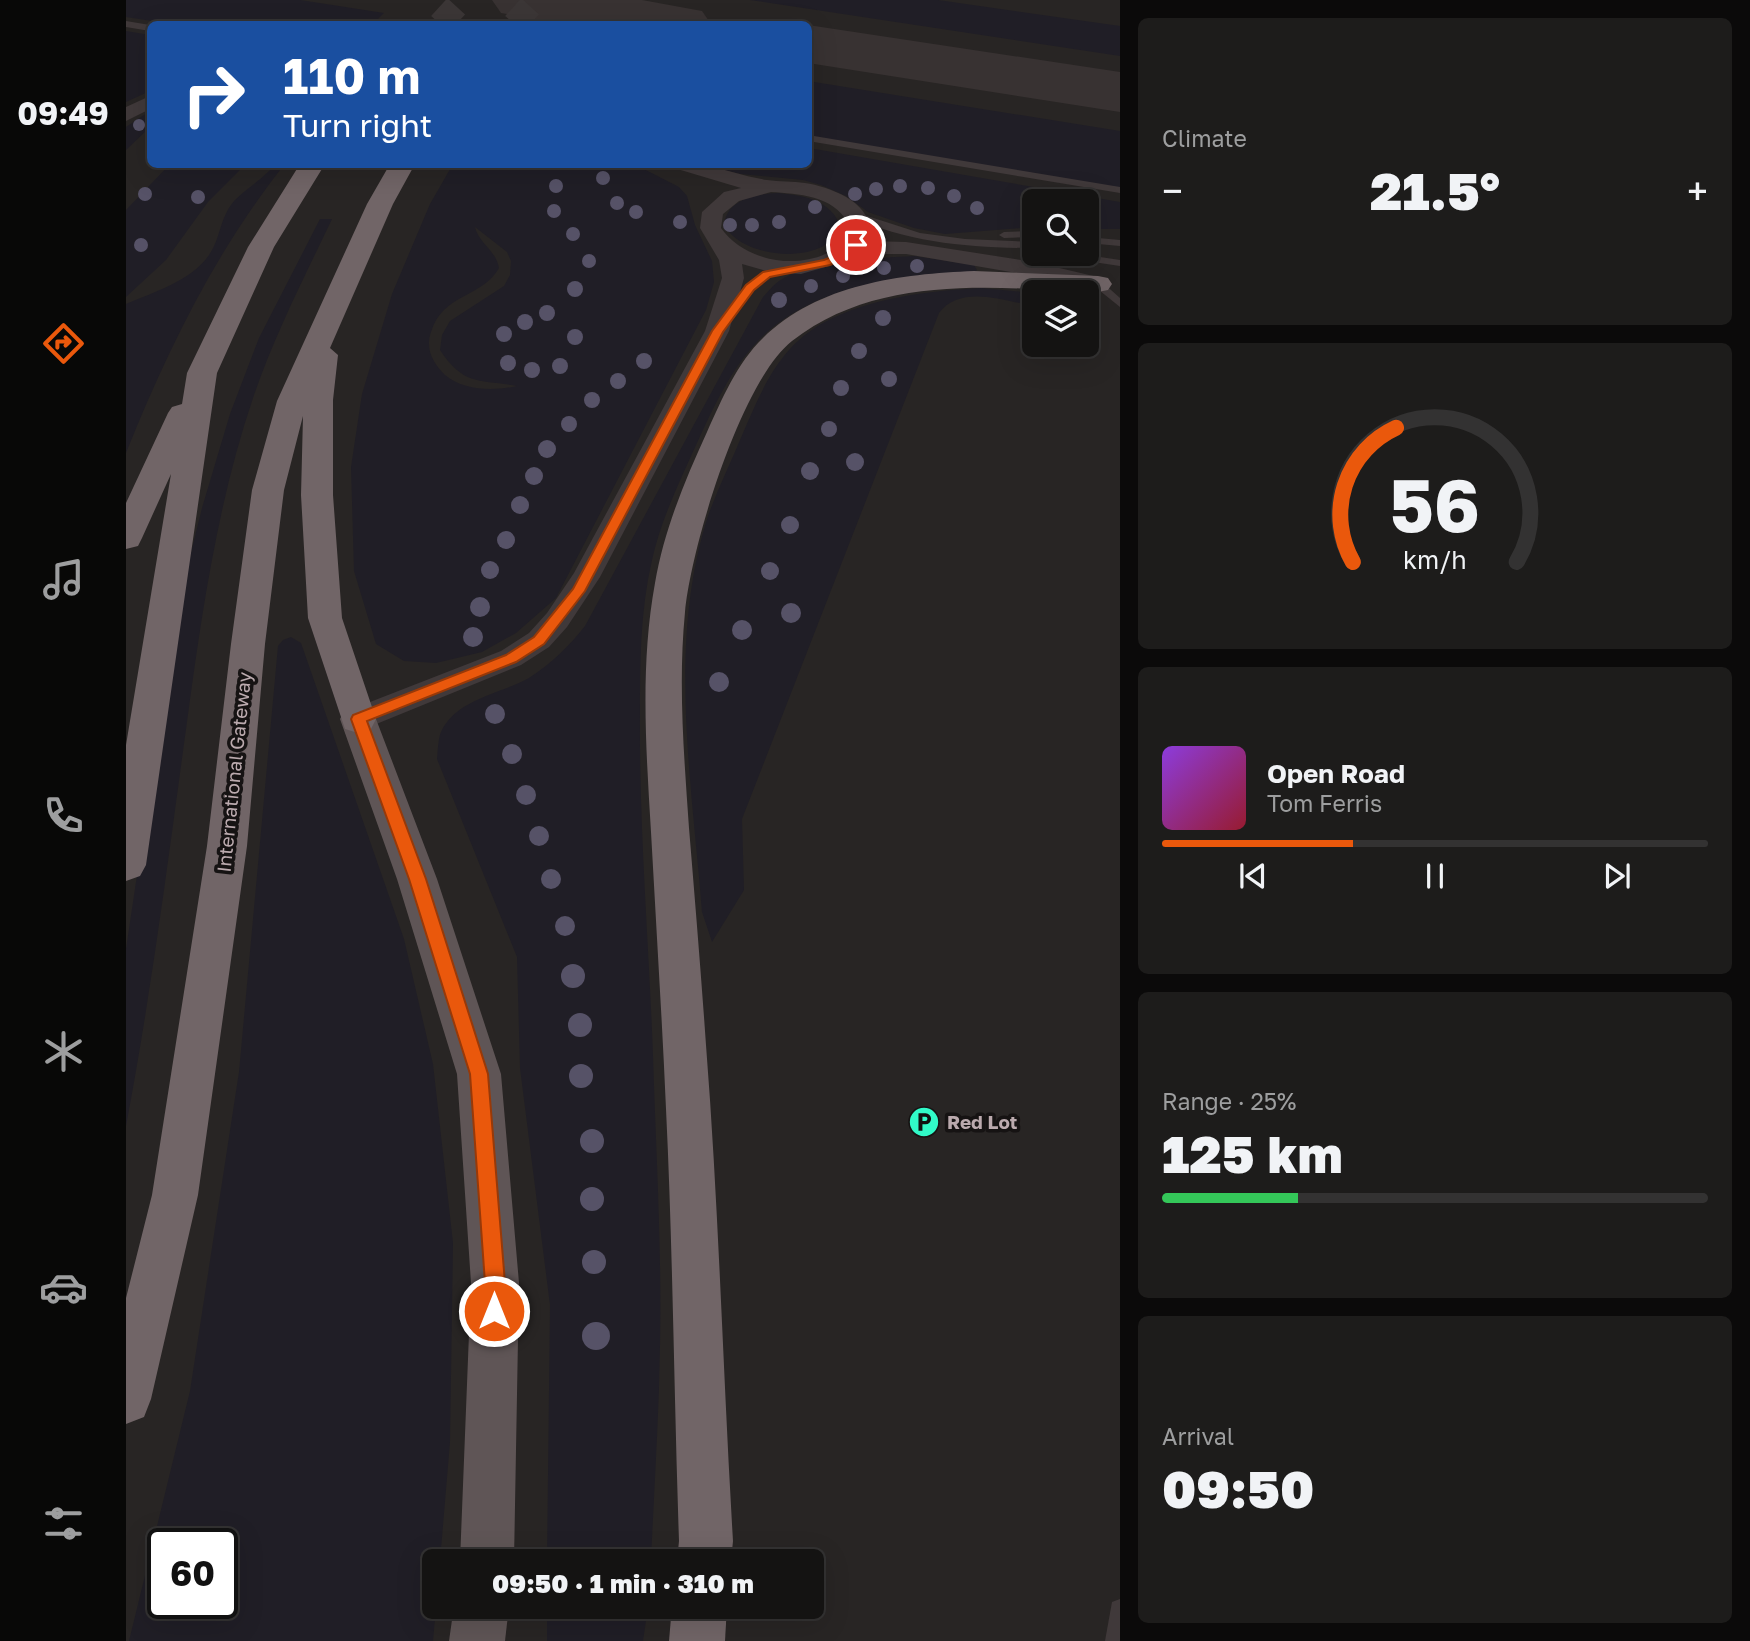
<!DOCTYPE html>
<meta charset="utf-8">
<style>
body{margin:0;font-family:"Golos Text",sans-serif;background:#1d1c1b;color:#f1f3f6;height:100vh;display:flex;flex-direction:column;font-size:26px;white-space:nowrap}
*{box-sizing:border-box;margin:0}
p{font-size:23px;color:#9d9e9f}
.icon{flex:none;width:38px;height:38px;fill:none;stroke:currentColor;stroke-width:2;stroke-linecap:round;stroke-linejoin:round}
.map{position:relative;flex:1;overflow:hidden}
.details{display:flex;flex-direction:column;gap:18px;padding:18px;background:#0b0a0a;width:630px}
.details>*{flex:none}
.top-card{position:absolute;left:21px;top:21px;width:665px;height:147px;border-radius:10px;box-shadow:0 7px 28px #0002,0 0 0 2px #333232;background:#1a4fa0;color:#fff;overflow:hidden}
.controls{position:absolute;left:896px;top:189px;display:grid;gap:14px}
.controls a{display:grid;place-items:center;width:77px;height:77px;border-radius:10px;background:#141312;box-shadow:0 7px 28px #0002,0 0 0 2px #333232;font-size:35px}
.speed{position:absolute;left:21px;top:1528px;display:flex;gap:14px;font-size:35px;font-weight:700;text-align:center}
.speed>*{display:grid;place-content:center;width:91px;height:91px;border-radius:50%;background:#141312;box-shadow:0 7px 28px #0002,0 0 0 2px #333232;line-height:1}
.speed .limit{border:4px solid #111;border-radius:10px;background:#fff;color:#111}
.pin{position:absolute;display:grid;place-items:center;width:60px;height:60px;color:#fff;margin:-30px;border:4px solid #fff;border-radius:50%;box-shadow:0 2px 7px #0007}
.me{position:absolute;width:77px;margin:-38px;rotate:0deg;stroke-linejoin:round;filter:drop-shadow(0 0 5px #0008)}
.turn{display:flex;align-items:center;gap:24px;height:147px;padding:0 21px;font-size:32px}
.turn .icon{width:91px;height:91px;stroke-width:2.5}
.turn b{display:block;font-size:49px;line-height:60px}
.big{font-size:52px;font-weight:800;line-height:1.1}
.details .widget{flex:1;display:flex;flex-direction:column;justify-content:center;gap:10px;min-width:0;padding:0 24px;border-radius:10px;background:#1d1c1b}
.details .dial{align-items:center;gap:0}
.dial svg{height:182px;overflow:visible;fill:none;stroke:#333232;stroke-width:7;stroke-linecap:round;text-anchor:middle}
.dial text{fill:#f1f3f6;stroke:none}
.song{display:flex;align-items:center;gap:21px}
.cover{width:84px;height:84px;border-radius:10px;background:linear-gradient(135deg,hsl(270 70% 55%),hsl(350 70% 35%))}
.played{height:7px;border-radius:4px;background:linear-gradient(90deg,#ea580c 35%,#333232 35%)}
.keys{display:flex;justify-content:space-around;direction:ltr}
.heat{display:flex;justify-content:space-between;align-items:center;font-size:38px;direction:ltr}
.charge{height:10px;border-radius:5px;background:linear-gradient(90deg,#34c759 25%,#333232 0)}
.trip{position:absolute;left:296px;top:1549px;width:402px;height:70px;border-radius:10px;background:#141312;box-shadow:0 7px 28px #0002,0 0 0 2px #333232;font-weight:800;line-height:70px;text-align:center}
main{display:flex;flex:1;min-height:0}
.tab-bar{display:flex;flex-direction:column;width:126px;justify-content:space-around;align-items:center;background:#080807;color:#9d9e9f}
.tab-bar .icon{width:49px;height:49px}
.tab-bar .on{color:#ea580c}
.tab-bar b{font-size:32px;color:#f1f3f6}
.map>svg:first-child{display:block}
</style>
<main>
<nav class="tab-bar">
<b>09:49</b>
<svg class="icon on" aria-label="directions" viewBox="0 0 24 24"><path d="M12 3l9 9-9 9-9-9zM9 14v-3h6M13 9l2 2-2 2"/></svg>
<svg class="icon" aria-label="music" viewBox="0 0 24 24"><path d="M9 18V5l10-2v13"/><circle cx="6" cy="18" r="3"/><circle cx="16" cy="16" r="3"/></svg>
<svg class="icon" aria-label="phone" viewBox="0 0 24 24"><path d="M5 4h4l2 5-3 2q2 4 5 5l2-3 5 2v4C11 20 4 13 5 4z"/></svg>
<svg class="icon" aria-label="climate" viewBox="0 0 24 24"><path d="M12 3v18M4 7l16 10M4 17L20 7"/></svg>
<svg class="icon" aria-label="car" viewBox="0 0 24 24"><path d="M5 17H2v-5l4-1 3-4h7l3 4 3 1v5h-3M9 17h6M6 11h13"/><circle cx="7" cy="17" r="2"/><circle cx="17" cy="17" r="2"/></svg>
<svg class="icon" aria-label="filters" viewBox="0 0 24 24"><path d="M4 7h16M4 17h16"/><circle cx="9" cy="7" r="2"/><circle cx="15" cy="17" r="2"/></svg>
</nav>
<div class="map">
<svg width="994" height="1641" viewBox="0 0 994 1641">
<rect width="100%" height="100%" fill="#1b1918"/>
<path fill="#282524" fill-rule="evenodd" d="M 0,0 L 994,0 L 994,1641 L 0,1641 ZM 24,24 L 682,24 L 682,164 L 24,164 ZM 908,201 L 961,201 L 961,254 L 908,254 ZM 908,292 L 961,292 L 961,345 L 908,345 ZM 37,1544 L 96,1544 L 96,1603 L 37,1603 ZM 308,1561 L 686,1561 L 686,1606 L 308,1606 Z"/>
<g fill="#201e26" fill-rule="evenodd">
<polygon points="0,0 174,0 258,13 247,24 46,24 0,17"/>
<polygon points="624,0 812,0 994,26 994,56"/>
<polygon points="0,31 24,35 24,91 0,102"/>
<polygon points="682,81 994,131 994,190 683,138"/>
<polygon points="24,111 24,131 20,131 0,150 0,127"/>
<polygon points="683,148 994,202 994,229 961,229 961,201 908,201 908,227 819,234 788,228 742,212 720,196 695,185 677,180 615,174 576,165 682,164"/>
<polygon points="44,164 119,165 82,202 40,260 0,297 0,210"/>
<path d="M 327,164 L 510,165 L 553,187 L 561,196 L 569,225 L 586,261 L 588,282 L 580,310 L 430,598 L 390,633 L 356,652 L 310,663 L 278,661 L 250,644 L 228,571 L 225,467 L 236,394 L 266,294 L 304,204 ZM 349,227 L 381,252 L 385,261 L 384,275 L 378,286 L 324,321 L 316,335 L 314,350 C 338,387 355,379 391,386 C 368,391 338,391 319,375 C 307,363 299,349 305,332 C 317,293 356,298 373,268 C 370,250 353,244 349,227 Z"/>
<path d="M 148,165 L 158,165 C 89,252 41,351 0,453 L 0,304 C 28,292 65,281 83,255 C 95,238 93,219 108,201 C 120,188 138,179 148,165 Z"/>
<path d="M 652,193 C 675,195 701,199 712,221 C 714,267 612,262 598,223 C 603,198 631,194 652,193 Z"/>
<path d="M 194,219 L 206,219 C 178,278 148,336 127,398 C 91,504 75,618 60,729 C 42,861 25,994 0,1126 L 0,949 L 50,614 L 76,508 L 104,414 L 133,338 Z"/>
<path d="M 788,256 L 848,265 L 851,270 L 845,274 C 771,274 686,286 632,341 C 605,369 587,408 571,443 C 554,481 535,519 526,560 C 514,612 514,663 514,715 C 513,829 523,943 527,1056 C 530,1152 536,1250 534,1346 C 533,1418 528,1489 525,1561 L 421,1561 L 424,1305 L 394,1068 L 391,957 L 311,759 C 312,750 312,739 315,732 C 330,699 375,694 403,678 C 426,663 442,647 459,626 L 637,297 C 642,292 647,285 653,281 C 682,261 753,258 788,256 Z"/>
<path d="M 856,288 L 908,293 L 908,306 C 878,301 835,284 813,313 L 616,819 L 618,890 L 586,942 L 576,912 C 566,782 541,643 582,516 C 592,488 606,460 617,433 C 636,389 653,347 697,323 C 745,297 803,291 856,288 Z"/>
<path d="M 165,637 L 175,643 L 278,939 L 307,1064 L 327,1243 L 324,1442 L 314,1561 L 308,1561 L 310,1607 L 307,1641 L 3,1641 L 64,1391 L 113,1072 L 152,646 L 157,640 ZM 37,1544 L 96,1544 L 96,1603 L 37,1603 Z"/>
<polygon points="421,1607 522,1607 517,1641 421,1641"/>
</g>
<g fill="none" stroke-linecap="round" stroke-linejoin="round">
<g fill="#383232" fill-rule="evenodd">
<polygon points="366,0 516,0 576,11 585,24 438,24 375,13"/>
<polygon points="682,25 994,72 994,112 682,63"/>
</g>
<g stroke="#3b3636" stroke-width="24" stroke-dasharray="24 12" stroke-linecap="butt">
<polyline points="314,24 336,0"/>
<polyline points="388,24 410,0"/>
</g>
<g fill="#40393a" fill-rule="evenodd">
<polygon points="0,21 24,25 24,31 0,27"/>
<polygon points="682,135 994,187 994,193 682,141"/>
<path d="M 729,212 L 794,233 L 839,239 L 908,242 L 908,248 C 845,248 784,243 725,217 L 724,215 Z"/>
<polygon points="908,231 908,237 878,238 873,235 878,232"/>
<polygon points="961,237 994,240 994,246 961,243"/>
<polygon points="929,254 954,254 994,260 994,266 934,257"/>
<polygon points="968,282 976,282 994,298 994,307 968,286"/>
<polygon points="994,1599 994,1641 979,1641 986,1602"/>
</g>
<g fill="#40393a" fill-rule="evenodd">
<polygon points="24,96 24,109 0,121 0,107"/>
<path d="M 545,164 C 556,164 568,163 578,165 C 599,169 620,177 641,180 C 653,182 667,181 679,183 C 706,187 755,206 741,241 L 780,242 L 908,262 L 980,279 L 983,284 L 980,289 L 972,291 L 908,276 L 780,254 L 745,254 L 675,274 L 644,272 L 616,264 L 618,278 L 603,331 L 474,577 L 441,627 L 423,647 L 395,665 L 243,727 L 232,730 L 221,727 L 217,719 L 221,711 L 375,651 L 403,633 L 421,613 L 448,573 L 579,331 L 596,278 L 593,260 L 574,228 L 576,212 L 598,192 L 615,188 L 548,168 ZM 645,192 C 672,194 707,195 722,223 L 720,240 C 687,273 622,266 595,228 L 597,214 L 613,201 Z"/>
</g>
<g fill="#5f5556" fill-rule="evenodd">
<polygon points="232,705 245,709 250,719 311,879 375,1074 393,1283 388,1561 334,1561 345,1283 331,1074 271,879 214,719 219,709"/>
<polygon points="328,1606 383,1606 379,1641 323,1641"/>
</g>
<g fill="#716567" fill-rule="evenodd">
<polygon points="174,164 199,164 148,247 91,373 20,865 14,876 0,881 0,745 45,474 16,538 12,546 0,549 0,503 42,413 46,407 56,404 61,373 122,247"/>
<polygon points="264,164 289,164 267,204 204,348 212,355 207,400 207,495 216,618 250,719 245,729 232,733 219,729 182,618 175,495 177,416 158,490 139,644 121,846 72,1195 25,1399 18,1417 0,1424 0,1298 26,1195 81,846 105,644 126,490 151,401 241,204"/>
<path d="M 848,271 L 972,276 L 982,278 L 986,284 L 982,290 L 972,292 C 868,288 754,273 666,341 C 615,381 565,547 559,612 C 552,684 558,756 563,828 C 569,901 575,973 580,1045 C 593,1210 597,1376 607,1541 L 605,1561 L 551,1561 L 553,1541 C 548,1397 547,1253 540,1109 C 536,1017 530,924 525,832 C 520,749 514,665 529,583 C 538,530 559,480 581,432 C 596,399 611,363 637,338 C 692,284 775,274 848,271 Z"/>
<polygon points="546,1606 601,1606 599,1641 543,1641"/>
</g>
</g>
<g fill="#565267">
<circle cx="13" cy="125" r="6"/>
<circle cx="477" cy="178" r="7"/>
<circle cx="430" cy="186" r="7"/>
<circle cx="774" cy="186" r="7"/>
<circle cx="802" cy="188" r="7"/>
<circle cx="750" cy="189" r="7"/>
<circle cx="19" cy="194" r="7"/>
<circle cx="729" cy="194" r="7"/>
<circle cx="828" cy="196" r="7"/>
<circle cx="72" cy="197" r="7"/>
<circle cx="491" cy="203" r="7"/>
<circle cx="689" cy="207" r="7"/>
<circle cx="851" cy="208" r="7"/>
<circle cx="428" cy="211" r="7"/>
<circle cx="510" cy="212" r="7"/>
<circle cx="554" cy="222" r="7"/>
<circle cx="653" cy="222" r="7"/>
<circle cx="604" cy="225" r="7"/>
<circle cx="626" cy="225" r="7"/>
<circle cx="447" cy="234" r="7"/>
<circle cx="15" cy="245" r="7"/>
<circle cx="463" cy="261" r="7"/>
<circle cx="791" cy="266" r="7"/>
<circle cx="758" cy="268" r="7"/>
<circle cx="717" cy="276" r="7"/>
<circle cx="685" cy="286" r="7"/>
<circle cx="449" cy="289" r="8"/>
<circle cx="653" cy="300" r="8"/>
<circle cx="421" cy="313" r="8"/>
<circle cx="757" cy="318" r="8"/>
<circle cx="399" cy="322" r="8"/>
<circle cx="378" cy="334" r="8"/>
<circle cx="449" cy="337" r="8"/>
<circle cx="733" cy="351" r="8"/>
<circle cx="518" cy="361" r="8"/>
<circle cx="382" cy="363" r="8"/>
<circle cx="434" cy="366" r="8"/>
<circle cx="406" cy="370" r="8"/>
<circle cx="763" cy="379" r="8"/>
<circle cx="492" cy="381" r="8"/>
<circle cx="715" cy="388" r="8"/>
<circle cx="466" cy="400" r="8"/>
<circle cx="443" cy="424" r="8"/>
<circle cx="703" cy="429" r="8"/>
<circle cx="421" cy="449" r="9"/>
<circle cx="729" cy="462" r="9"/>
<circle cx="684" cy="471" r="9"/>
<circle cx="408" cy="476" r="9"/>
<circle cx="394" cy="505" r="9"/>
<circle cx="664" cy="525" r="9"/>
<circle cx="380" cy="540" r="9"/>
<circle cx="364" cy="570" r="9"/>
<circle cx="644" cy="571" r="9"/>
<circle cx="354" cy="607" r="10"/>
<circle cx="665" cy="613" r="10"/>
<circle cx="616" cy="630" r="10"/>
<circle cx="347" cy="637" r="10"/>
<circle cx="593" cy="682" r="10"/>
<circle cx="369" cy="714" r="10"/>
<circle cx="386" cy="754" r="10"/>
<circle cx="400" cy="795" r="10"/>
<circle cx="413" cy="836" r="10"/>
<circle cx="425" cy="879" r="10"/>
<circle cx="439" cy="926" r="10"/>
<circle cx="447" cy="976" r="12"/>
<circle cx="454" cy="1025" r="12"/>
<circle cx="455" cy="1076" r="12"/>
<circle cx="466" cy="1141" r="12"/>
<circle cx="466" cy="1199" r="12"/>
<circle cx="468" cy="1262" r="12"/>
<circle cx="470" cy="1336" r="14"/>
</g>
<polygon fill="#ea580c" stroke="#983908" stroke-width="2" points="726,243 735,245 722,257 704,265 644,277 628,290 597,332 459,591 418,644 390,662 241,721 300,879 362,1074 379,1283 378,1311 375,1318 368,1321 361,1318 358,1311 359,1283 344,1074 283,879 225,719 227,715 380,655 408,637 447,589 586,331 620,285 637,272 698,260 714,253"/>
<defs>
<g id="parking-disc" transform="scale(1.575)"><circle r="9.5" fill="#31fac8" stroke="#161313"/><path d="M-3.5-5.5H1a3.5 3.5 0 0 1 0 7H-1V5.5H-3.5ZM-1-3.4V-.6H.8a1.4 1.4 0 0 0 0-2.8Z" fill="#111"/></g>
</defs>
<g fill-rule="evenodd">
<use href="#parking-disc" x="798" y="1122"/>
</g>
<g text-anchor="middle" stroke-width="7" stroke-linejoin="round" paint-order="stroke">
<g font-size="19" fill="#bbaaae" stroke="#161313">
<text transform="translate(108 772) rotate(-84)" y="7">International Gateway</text>
</g>
<g font-size="19" font-weight="bold" fill="#bbaaae" stroke="#161313" text-anchor="start">
<text x="821" y="1129">Red Lot</text>
</g>
</g>
</svg>
<div class="controls">
<a><svg class="icon" aria-label="search" viewBox="0 0 24 24"><circle cx="10" cy="10" r="6"/><path d="M15 15l6 6"/></svg></a>
<a><svg class="icon" aria-label="layers" viewBox="0 0 24 24"><path d="M12 4l9 5-9 5-9-5zM3 14l9 5 9-5"/></svg></a>
</div>
<div class="speed"><div class="limit">60</div></div>
<div class="pin" style="left:730px;top:245px;background:#d93025"><svg class="icon" aria-label="arrive" viewBox="0 0 24 24"><path d="M6 21V4h12l-3 4 3 4H6"/></svg></div>
<svg class="me" style="left:368px;top:1311px" viewBox="-20 -20 40 40"><circle r="17" fill="#ea580c" stroke="#fff" stroke-width="3"/><path d="M0-11L8 9 0 5-8 9z" fill="#fff"/></svg>
<div class="trip">09:50 · 1 min · 310 m</div>
<div class="top-card">
<div class="turn"><svg class="icon" aria-label="right" viewBox="0 0 24 24"><path d="M7 20v-9h11M14 6l5 5-5 5"/></svg><div><b>110 m</b>Turn right</div></div>
</div>
</div>
<section class="details">
<div class="widget"><p>Climate</p>
<div class="heat"><a>−</a><b class="big">21.5°</b><a>+</a></div>
</div>
<div class="widget dial"><svg viewBox="0 0 100 80">
<path d="M14 69A42 42 0 1 1 86 69"/>
<path d="M14 69A42 42 0 0 1 33 10" stroke="#ea580c"/>
<text x="50" y="56" font-size="32" font-weight="700">56</text>
<text x="50" y="72" font-size="11">km/h</text>
</svg></div>
<div class="widget">
<div class="song"><i class="cover"></i><div><b>Open Road</b><p>Tom Ferris</p></div></div>
<div class="played"></div>
<div class="keys"><svg class="icon" aria-label="previous" viewBox="0 0 24 24"><path d="M18 5L8 12l10 7zM5 5v14"/></svg><svg class="icon" aria-label="pause" viewBox="0 0 24 24"><path d="M8 5v14M16 5v14"/></svg><svg class="icon" aria-label="next" viewBox="0 0 24 24"><path d="M6 5l10 7-10 7zM19 5v14"/></svg></div>
</div>
<div class="widget"><p>Range · 25%</p><b class="big">125 km</b><div class="charge"></div></div>
<div class="widget"><p>Arrival</p><b class="big">09:50</b></div>
</section>
</main>
